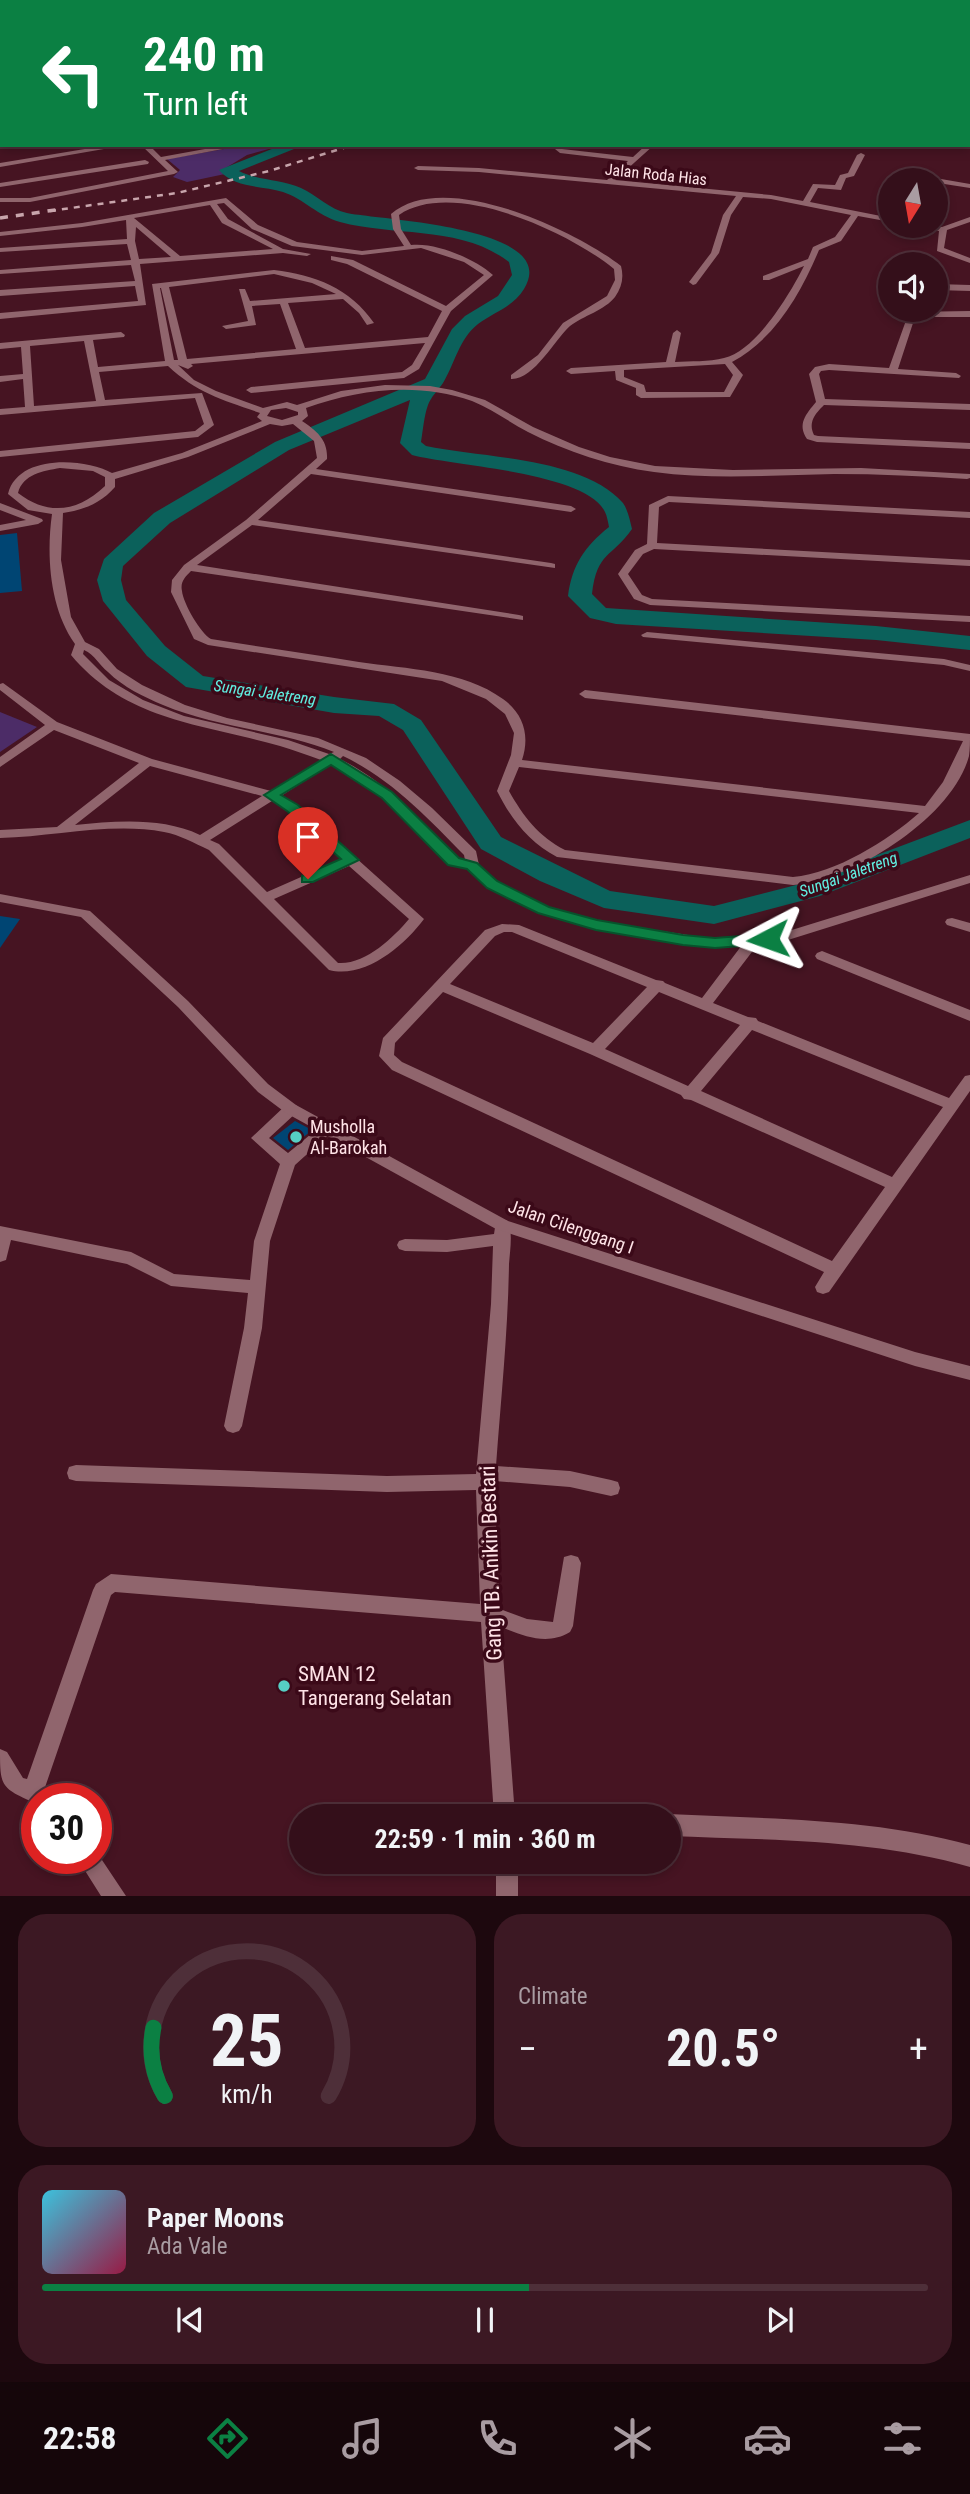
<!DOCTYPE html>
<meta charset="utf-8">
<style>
body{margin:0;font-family:"Roboto Condensed",sans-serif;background:#3c1823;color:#f1f3f6;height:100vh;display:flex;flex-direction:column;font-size:26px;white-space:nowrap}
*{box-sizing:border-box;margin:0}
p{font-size:23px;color:#a99ca2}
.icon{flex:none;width:38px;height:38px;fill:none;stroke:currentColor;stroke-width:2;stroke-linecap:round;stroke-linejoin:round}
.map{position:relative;height:1896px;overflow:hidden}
.side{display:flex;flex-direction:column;gap:18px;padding:18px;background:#1d080e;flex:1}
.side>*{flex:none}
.banner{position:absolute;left:0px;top:0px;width:971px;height:147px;box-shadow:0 4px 10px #0003,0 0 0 2px #4e2f39;background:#0b8043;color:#fff;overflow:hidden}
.needle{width:46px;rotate:191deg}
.fabs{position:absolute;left:878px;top:168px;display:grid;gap:14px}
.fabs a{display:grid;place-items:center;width:70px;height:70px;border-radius:50%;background:#340f1a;box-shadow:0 4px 10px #0003,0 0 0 2px #4e2f39;font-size:35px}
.speed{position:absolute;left:21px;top:1783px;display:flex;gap:14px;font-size:35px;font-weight:700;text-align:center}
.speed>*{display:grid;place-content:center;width:91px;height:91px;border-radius:50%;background:#340f1a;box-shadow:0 4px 10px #0003,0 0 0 2px #4e2f39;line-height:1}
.speed .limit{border:10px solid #d22;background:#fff;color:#111}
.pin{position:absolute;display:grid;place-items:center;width:60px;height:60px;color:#fff;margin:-72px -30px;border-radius:50% 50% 50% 0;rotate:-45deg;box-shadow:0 0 7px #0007}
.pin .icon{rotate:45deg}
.me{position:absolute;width:77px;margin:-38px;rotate:266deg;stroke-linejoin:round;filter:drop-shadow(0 0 5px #0008)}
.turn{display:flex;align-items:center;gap:24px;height:147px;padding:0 28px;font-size:32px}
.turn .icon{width:91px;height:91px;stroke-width:2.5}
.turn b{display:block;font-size:49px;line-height:60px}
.big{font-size:52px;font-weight:700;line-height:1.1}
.side .tile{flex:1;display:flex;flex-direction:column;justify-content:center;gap:10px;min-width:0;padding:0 24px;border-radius:28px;background:#3c1823}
.side .dial{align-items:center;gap:0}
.dial svg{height:182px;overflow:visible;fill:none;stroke:#4e2f39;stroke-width:7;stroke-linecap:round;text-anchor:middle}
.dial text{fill:#f1f3f6;stroke:none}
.song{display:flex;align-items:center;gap:21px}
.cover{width:84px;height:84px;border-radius:10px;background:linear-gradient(135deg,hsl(190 70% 55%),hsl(340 70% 35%))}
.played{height:7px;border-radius:4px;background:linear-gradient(90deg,#0b8043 55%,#4e2f39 55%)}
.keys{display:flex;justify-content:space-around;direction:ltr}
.heat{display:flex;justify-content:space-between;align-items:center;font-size:38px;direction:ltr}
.side .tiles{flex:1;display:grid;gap:18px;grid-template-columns:1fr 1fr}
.tile:last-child{grid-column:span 2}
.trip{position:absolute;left:289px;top:1804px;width:392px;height:70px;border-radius:35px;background:#340f1a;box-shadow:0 4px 10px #0003,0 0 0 2px #4e2f39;font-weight:700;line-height:70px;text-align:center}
.tab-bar{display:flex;height:112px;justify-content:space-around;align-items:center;background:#15060a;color:#a99ca2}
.tab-bar .icon{width:49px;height:49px}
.tab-bar .active{color:#0b8043}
.tab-bar b{font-size:32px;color:#f1f3f6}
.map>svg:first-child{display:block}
</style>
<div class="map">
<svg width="970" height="1896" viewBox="0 0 970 1896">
<rect width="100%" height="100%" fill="#461422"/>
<g fill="#4c2c67">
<polygon points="247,145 276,147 247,155 224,169 225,174 187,182 173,177 180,170 167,159"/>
<polygon points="0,712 37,727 0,752"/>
</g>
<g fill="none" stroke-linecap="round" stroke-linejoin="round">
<g fill="#0b615b" fill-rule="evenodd">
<polygon points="392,0 408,0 391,2"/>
<path d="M 282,145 L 304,145 L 239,171 C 259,181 281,179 301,188 C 317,195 330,210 347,213 C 378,220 563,226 524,289 C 513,307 494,312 478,324 C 459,339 455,363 443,383 C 438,390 431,397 428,405 C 424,416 423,430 421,442 L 426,446 C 482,458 583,457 623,503 C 628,510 630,521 632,529 C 612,558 597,551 592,594 L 606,608 L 876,626 L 970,636 L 970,650 L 876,640 L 616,624 L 590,618 L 568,596 C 572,565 585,546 609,527 C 608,522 607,516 605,512 C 586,472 453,466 412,455 L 400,443 L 410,400 L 289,450 L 170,523 L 123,566 L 121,580 L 126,600 L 165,646 L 203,676 L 334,697 L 394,704 L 421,720 L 501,837 L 610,891 L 714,906 L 800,884 L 970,820 L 970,838 L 820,896 L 714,924 L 604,908 L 540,881 L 481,849 L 403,730 L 379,716 L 334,713 L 186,687 L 147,656 L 103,601 L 97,580 L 104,559 L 154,513 L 275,442 L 425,379 L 452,329 L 465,316 L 498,296 L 512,275 L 509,262 C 461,225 396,237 340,222 C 318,216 304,199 283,192 C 262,185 235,189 219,170 Z"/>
</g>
</g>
<g fill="#004573">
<polygon points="17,533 22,591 0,593 0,535"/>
<polygon points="0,916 20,919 0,948"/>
<polygon points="295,1121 312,1130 288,1150 273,1138"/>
</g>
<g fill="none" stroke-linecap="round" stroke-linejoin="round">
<g fill="#90656d" fill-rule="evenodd">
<polygon points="99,0 105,0 107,2 100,2"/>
<polygon points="150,0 156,0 157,2 151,2"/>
<polygon points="335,0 355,0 330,2"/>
<polygon points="573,0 580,0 571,2"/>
<polygon points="685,0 701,0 681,2"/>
<polygon points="789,0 795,0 788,2"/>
<polygon points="836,0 872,2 839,2"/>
<polygon points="915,0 921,0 913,2"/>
<polygon points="0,15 2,16 2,20 0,19"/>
<rect x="0" y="38" width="2" height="4"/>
<rect x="0" y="55" width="2" height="4"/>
<polygon points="0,100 2,100 0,105"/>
<rect x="0" y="116" width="2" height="5"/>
<polygon points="0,143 2,145 5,145 0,147"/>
<polygon points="109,145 127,145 0,167 0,163"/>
<polygon points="141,145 149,145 161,157 227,145 244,145 165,160 178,172 174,174 30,202 0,202 0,198 30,198 168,171"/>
<path d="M 550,145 L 558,145 L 562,149 L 633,157 L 646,145 L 654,145 L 615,180 L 771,195 L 803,201 L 813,184 L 835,185 L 840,175 L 848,173 L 857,155 L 861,153 L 865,155 L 854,176 L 846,178 L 841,190 L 818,188 L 810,202 L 891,218 L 891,222 L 858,216 L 841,241 L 819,250 C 801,293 775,339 732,362 L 743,375 L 730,397 L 641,398 L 636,395 L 636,388 L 616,380 L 615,371 L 571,374 L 566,371 L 571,368 L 666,362 L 673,333 L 677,330 L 681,333 L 675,362 C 690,361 709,362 724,358 C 756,351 790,294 804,266 L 769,280 L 763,280 L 763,276 L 808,259 L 813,247 L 835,237 L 851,215 L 771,199 L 743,197 L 731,215 L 719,253 L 696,284 L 693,285 L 689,282 L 711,253 L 723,215 L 736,196 L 479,172 L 418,170 L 414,168 L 418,166 L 479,168 L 607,180 L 628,161 L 560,153 ZM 725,364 L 733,375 L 724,392 L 646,392 L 644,385 L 624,377 L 624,370 Z"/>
<polygon points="145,160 149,162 148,164 0,187 0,183"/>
<polygon points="941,179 970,184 970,188 938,183 937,181"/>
<path d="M 226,198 L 258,225 L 297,242 L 362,251 L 404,246 L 393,229 L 391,214 C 443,168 575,230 621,266 C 624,277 622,287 615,297 C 605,310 583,316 570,326 C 555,339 534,380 511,379 L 511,375 L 538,355 L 563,323 L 607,296 L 615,280 L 614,269 C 569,232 453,178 399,215 L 401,229 L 411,245 C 436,242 475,259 493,275 L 451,311 L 419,369 L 404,378 L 251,393 L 246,390 L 251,387 L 402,372 L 412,365 L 425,343 L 191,364 L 193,366 L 188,369 L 178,365 L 194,380 L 216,391 L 263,408 L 287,402 L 297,405 L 341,391 L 385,385 L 430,386 L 452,390 L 485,400 L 533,427 L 579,447 L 610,457 L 655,466 L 733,470 L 861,468 L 970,474 L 970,478 L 967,479 C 923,476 879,474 834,474 C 774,475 714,480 654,472 C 610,466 567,452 528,432 C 509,422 492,409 472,401 C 418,382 359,389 306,408 L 308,416 L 302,421 C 317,431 328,440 327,459 L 316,469 L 571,506 L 576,509 L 571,512 L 311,474 L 258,520 L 551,563 L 555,564 L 555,568 L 252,525 L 197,565 L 519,615 L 523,616 L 523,620 L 191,571 C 185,577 180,582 182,591 C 183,603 201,634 211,639 C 260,647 310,654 359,662 C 407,669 463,670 503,699 C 524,714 530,736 522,760 L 925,806 L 943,782 L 963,741 L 585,698 L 579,694 L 585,690 L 970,734 C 970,741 970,749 969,756 C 953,817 854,880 793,885 L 557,857 C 529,842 511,819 497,791 L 511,755 L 514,733 L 505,714 L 486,699 L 442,681 L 208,645 L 194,639 L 171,592 L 172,580 L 184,565 L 246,520 L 317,458 L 314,441 L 293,424 L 282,426 L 270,424 L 188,457 L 115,479 L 115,487 C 101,503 84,510 63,513 L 61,560 L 71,617 L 85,642 L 99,649 L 117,669 L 142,685 L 185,705 L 227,718 L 318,738 L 366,758 L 400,781 L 432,808 L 476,851 L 479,865 L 497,882 L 548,907 L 597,921 L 714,939 L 782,933 L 970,875 L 970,883 L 788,940 L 758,944 L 713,1003 L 748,1017 L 756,1018 L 758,1021 L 949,1098 L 965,1076 L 970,1075 L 970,1091 L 829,1292 L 823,1294 L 817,1292 L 815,1287 L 824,1272 L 392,1070 L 379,1056 L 383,1038 L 485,930 L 502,924 L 519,925 L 656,980 L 663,981 L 665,983 L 702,998 L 742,945 L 714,947 L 596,929 L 538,913 L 487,888 L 467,869 L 449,865 L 383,798 L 351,774 L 331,764 L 281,796 L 297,805 L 424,919 C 404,946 365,979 329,970 L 209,850 C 194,843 180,835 164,832 C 111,822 53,837 0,838 L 0,830 L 57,827 L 139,763 L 54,730 L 0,767 L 0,757 L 45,725 L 0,690 L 0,684 L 3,683 L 57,722 L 152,759 L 271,791 L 321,760 C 307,755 294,750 280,746 C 203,724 126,721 71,655 L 75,644 C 50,609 46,557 52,514 L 28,510 L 8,494 C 18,454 84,458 112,473 L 182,453 L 262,421 L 257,417 L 260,413 C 223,400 197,393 168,366 L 99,372 L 105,400 L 202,393 L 214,425 L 198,437 L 0,457 L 0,451 L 195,431 L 204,424 L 195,398 L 0,415 L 0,409 L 25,407 L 23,379 L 0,382 L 0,376 L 23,374 L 21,347 L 0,349 L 0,343 L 121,332 L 125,335 L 124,337 L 93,340 L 98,367 L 165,361 L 152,284 L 274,270 C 315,275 350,288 374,323 L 367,325 L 359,313 L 343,299 L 288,303 L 305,348 L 428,337 L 442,311 L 347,264 L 331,260 L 331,256 L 353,260 L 446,306 L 484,275 L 464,262 L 421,248 L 362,255 L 292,246 L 252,229 L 224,203 L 217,204 L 228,219 L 283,249 L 311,254 L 307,256 L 283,253 L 140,264 L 146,305 L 0,319 L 0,313 L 138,301 L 135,286 L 0,296 L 0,290 L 135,281 L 131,265 L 0,274 L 0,270 L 131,260 L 127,244 L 0,252 L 0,248 L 127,239 L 126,220 L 82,227 L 0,236 L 0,232 L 82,223 ZM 210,205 L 222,223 L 273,249 L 180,256 L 134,218 ZM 136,227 L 171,257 L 139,259 L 135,241 ZM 274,274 L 312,283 L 336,294 L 250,301 L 245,289 L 239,289 L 248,321 L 222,326 L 226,329 L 256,325 L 252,306 L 280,304 L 296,349 L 187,359 L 169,287 ZM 160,288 L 161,288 L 178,360 L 174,360 ZM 84,341 L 96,401 L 34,406 L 30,346 ZM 286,408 L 298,412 L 298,415 L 282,420 L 267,416 L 271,410 ZM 60,468 L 93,471 L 105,477 L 105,486 C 78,512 48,516 18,493 C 23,474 43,471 60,468 ZM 84,650 C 95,655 99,665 108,672 C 123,687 144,697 163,705 C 218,728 279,730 334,752 L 329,754 L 288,740 L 184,716 L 143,700 L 109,680 L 83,654 ZM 343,756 C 391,779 427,817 464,855 L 465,860 L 459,859 C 422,822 387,782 340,759 ZM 150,766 L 262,796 L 200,835 C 162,817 116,821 75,825 ZM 519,767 L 919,813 C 887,841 836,873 793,877 L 565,850 C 539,837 523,816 509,791 ZM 272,801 L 287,811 L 342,859 L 267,892 L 219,844 L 210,840 ZM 349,866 L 409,919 C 393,938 365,965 338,963 L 274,899 ZM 504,932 L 512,932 L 647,987 L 593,1043 L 450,984 L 495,936 ZM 443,992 L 590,1054 L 681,1095 L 684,1099 L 691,1100 L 885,1187 L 832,1261 L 402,1062 L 394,1055 L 395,1043 ZM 659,992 L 740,1025 L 688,1086 L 605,1049 ZM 752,1030 L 943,1107 L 892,1177 L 701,1091 Z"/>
<polygon points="970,217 970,222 947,230 944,248 970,258 970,263 937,251 939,231 915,226 942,227"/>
<polygon points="936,284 970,285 970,291 936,290"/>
<path d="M 970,311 L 970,317 L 915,317 L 898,369 L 956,373 L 961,376 L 959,378 L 829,370 L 821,371 L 819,374 L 825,399 L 970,404 L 970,410 L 824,405 C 815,414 808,422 814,435 L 818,436 L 970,443 L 970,449 L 817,442 L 807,439 C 797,424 806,414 816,402 L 809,374 L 815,367 L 829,364 L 889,368 L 909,312 Z"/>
<polygon points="668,496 970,512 970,518 669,502 659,507 657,543 970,560 970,566 654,549 643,554 628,574 642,595 652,599 970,616 970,622 650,605 634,599 618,574 635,550 647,544 649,505"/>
<polygon points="0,503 42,519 43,521 38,524 0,531 0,525 26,520 0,510"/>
<polygon points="647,632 944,659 970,665 970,671 944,665 643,637 641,635"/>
<polygon points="952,918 970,923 970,932 947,925 945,922 947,919"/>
<polygon points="822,951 970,1010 970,1021 817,959 815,956 817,953"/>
<polygon points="291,1104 296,1105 299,1109 296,1113 269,1138 288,1153 322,1125 332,1125 335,1129 295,1165 270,1241 262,1328 242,1426 239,1431 233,1433 227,1431 224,1426 244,1328 248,1293 171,1286 127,1264 11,1240 6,1260 0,1262 0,1226 131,1252 174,1274 250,1280 254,1241 280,1164 251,1138 286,1105"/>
<path d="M 502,1219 L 508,1221 C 513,1232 510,1251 509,1264 C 508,1331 501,1398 496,1466 L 570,1471 L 611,1480 L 618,1482 L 620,1488 L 618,1494 L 611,1496 L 570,1487 L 494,1481 L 500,1609 L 527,1619 L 553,1622 L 564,1557 L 571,1555 L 578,1557 L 581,1563 L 573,1626 L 570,1632 C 547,1646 524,1636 501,1627 L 515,1816 L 494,1816 L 481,1622 L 115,1592 L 111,1595 L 41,1799 L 33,1802 C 0,1788 0,1785 0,1749 L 7,1752 L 23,1778 L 27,1779 L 93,1590 L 96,1584 L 111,1574 L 480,1604 L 476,1490 L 387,1492 L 76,1481 L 69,1479 L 67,1473 L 69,1467 L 76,1465 L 387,1476 L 476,1474 L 491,1304 L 493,1246 L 447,1252 L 405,1251 L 399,1249 L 397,1245 L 399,1241 L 405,1239 L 447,1240 L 494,1234 L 496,1221 Z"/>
<path d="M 668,1814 C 768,1819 873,1818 970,1845 L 970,1867 C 873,1839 769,1840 668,1836 L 668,1816 L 663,1816 Z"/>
<polygon points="96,1851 126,1896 101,1896 77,1858 96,1858"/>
<rect x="496" y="1862" width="22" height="34"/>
</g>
<polygon fill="#90656d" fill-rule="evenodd" points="0,894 90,911 188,1001 268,1084 296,1105 508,1221 915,1352 970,1366 970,1380 915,1366 496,1229 286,1113 258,1092 178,1007 81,917 0,902"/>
<polyline stroke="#c8a5ac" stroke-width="2.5" stroke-dasharray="6 6" stroke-linecap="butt" points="50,211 177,193 269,171 353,145"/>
<polyline stroke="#c8a5ac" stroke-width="3.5" stroke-dasharray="8 8" stroke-linecap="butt" points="0,218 62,209"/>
</g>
<polygon fill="#0b8043" stroke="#07532c" stroke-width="2" points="331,754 392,792 459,858 477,863 497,881 549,907 597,920 683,935 715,938 768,934 776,939 768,944 715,948 683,945 596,930 538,913 487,888 467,869 448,865 382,798 331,765 281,795 298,805 359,860 313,882 302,882 302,876 341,859 287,811 264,795"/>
<g fill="#56cec3" stroke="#3b0918" stroke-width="2.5">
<circle cx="296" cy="1137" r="7"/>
<circle cx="284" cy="1686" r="7"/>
</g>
<g text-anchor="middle" stroke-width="7" stroke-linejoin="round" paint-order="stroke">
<g font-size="16" fill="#ffe3e7" stroke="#3b0918">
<text transform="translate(656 174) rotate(6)" y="6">Jalan Roda Hias</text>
</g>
<g font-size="16" font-style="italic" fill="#61efe2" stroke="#3b0918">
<text transform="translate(265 692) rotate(8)" y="6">Sungai Jaletreng</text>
<text transform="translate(848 874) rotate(-20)" y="6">Sungai Jaletreng</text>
</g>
<g font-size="18" fill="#ffe3e7" stroke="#3b0918" text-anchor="start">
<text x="310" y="1133">Musholla<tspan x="310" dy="21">Al-Barokah</tspan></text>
</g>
<g font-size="18" fill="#ffe3e7" stroke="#3b0918">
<text transform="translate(571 1227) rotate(19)" y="6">Jalan Cilenggang I</text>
</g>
<g font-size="21" fill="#ffe3e7" stroke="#3b0918">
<text transform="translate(491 1563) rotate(-92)" y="7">Gang TB. Anikin Bestari</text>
</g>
<g font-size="21" fill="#ffe3e7" stroke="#3b0918" text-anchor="start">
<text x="298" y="1681">SMAN 12<tspan x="298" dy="24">Tangerang Selatan</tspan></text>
</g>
</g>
</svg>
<div class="fabs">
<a><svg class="needle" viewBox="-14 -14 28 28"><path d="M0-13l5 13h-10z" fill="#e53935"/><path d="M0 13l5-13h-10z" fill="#a99ca2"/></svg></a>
<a><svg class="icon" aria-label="sound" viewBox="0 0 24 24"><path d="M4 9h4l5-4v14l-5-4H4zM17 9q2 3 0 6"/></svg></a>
</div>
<div class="speed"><div class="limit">30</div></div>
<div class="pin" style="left:308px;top:879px;background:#d93025"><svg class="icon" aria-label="arrive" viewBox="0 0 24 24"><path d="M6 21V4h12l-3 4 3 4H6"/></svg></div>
<svg class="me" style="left:768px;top:939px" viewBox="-20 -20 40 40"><path d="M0-17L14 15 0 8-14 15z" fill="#0b8043" stroke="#fff" stroke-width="4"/></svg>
<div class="trip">22:59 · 1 min · 360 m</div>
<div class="banner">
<div class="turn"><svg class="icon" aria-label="left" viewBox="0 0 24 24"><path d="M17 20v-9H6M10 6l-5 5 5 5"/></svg><div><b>240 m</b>Turn left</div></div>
</div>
</div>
<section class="side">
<div class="tiles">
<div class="tile dial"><svg viewBox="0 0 100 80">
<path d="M14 69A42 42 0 1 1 86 69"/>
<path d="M14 69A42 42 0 0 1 9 39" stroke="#0b8043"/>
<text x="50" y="56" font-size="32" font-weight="700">25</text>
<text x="50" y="72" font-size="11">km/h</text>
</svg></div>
<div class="tile"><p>Climate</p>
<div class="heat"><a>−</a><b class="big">20.5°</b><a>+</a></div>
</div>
<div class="tile">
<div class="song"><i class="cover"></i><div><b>Paper Moons</b><p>Ada Vale</p></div></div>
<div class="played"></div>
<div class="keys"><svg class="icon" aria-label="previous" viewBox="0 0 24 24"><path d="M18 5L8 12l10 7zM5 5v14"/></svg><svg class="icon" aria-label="pause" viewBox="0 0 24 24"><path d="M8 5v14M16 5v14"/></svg><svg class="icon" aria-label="next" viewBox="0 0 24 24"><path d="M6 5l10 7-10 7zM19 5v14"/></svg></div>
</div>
</div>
</section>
<nav class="tab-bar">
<b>22:58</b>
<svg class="icon active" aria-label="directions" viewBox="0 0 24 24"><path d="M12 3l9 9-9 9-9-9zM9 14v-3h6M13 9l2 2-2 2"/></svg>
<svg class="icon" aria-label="music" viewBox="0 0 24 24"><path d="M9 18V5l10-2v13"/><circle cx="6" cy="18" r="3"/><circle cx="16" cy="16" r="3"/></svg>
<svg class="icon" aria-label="phone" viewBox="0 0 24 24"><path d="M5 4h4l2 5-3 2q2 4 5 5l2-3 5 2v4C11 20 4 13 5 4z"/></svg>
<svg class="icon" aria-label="climate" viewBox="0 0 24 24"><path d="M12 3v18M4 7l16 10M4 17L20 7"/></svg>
<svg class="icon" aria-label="car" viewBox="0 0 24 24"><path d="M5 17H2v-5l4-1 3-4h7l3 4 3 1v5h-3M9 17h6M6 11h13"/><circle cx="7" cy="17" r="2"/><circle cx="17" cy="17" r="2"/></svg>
<svg class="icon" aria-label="filters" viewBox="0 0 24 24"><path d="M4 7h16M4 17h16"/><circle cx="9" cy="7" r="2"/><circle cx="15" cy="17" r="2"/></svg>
</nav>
